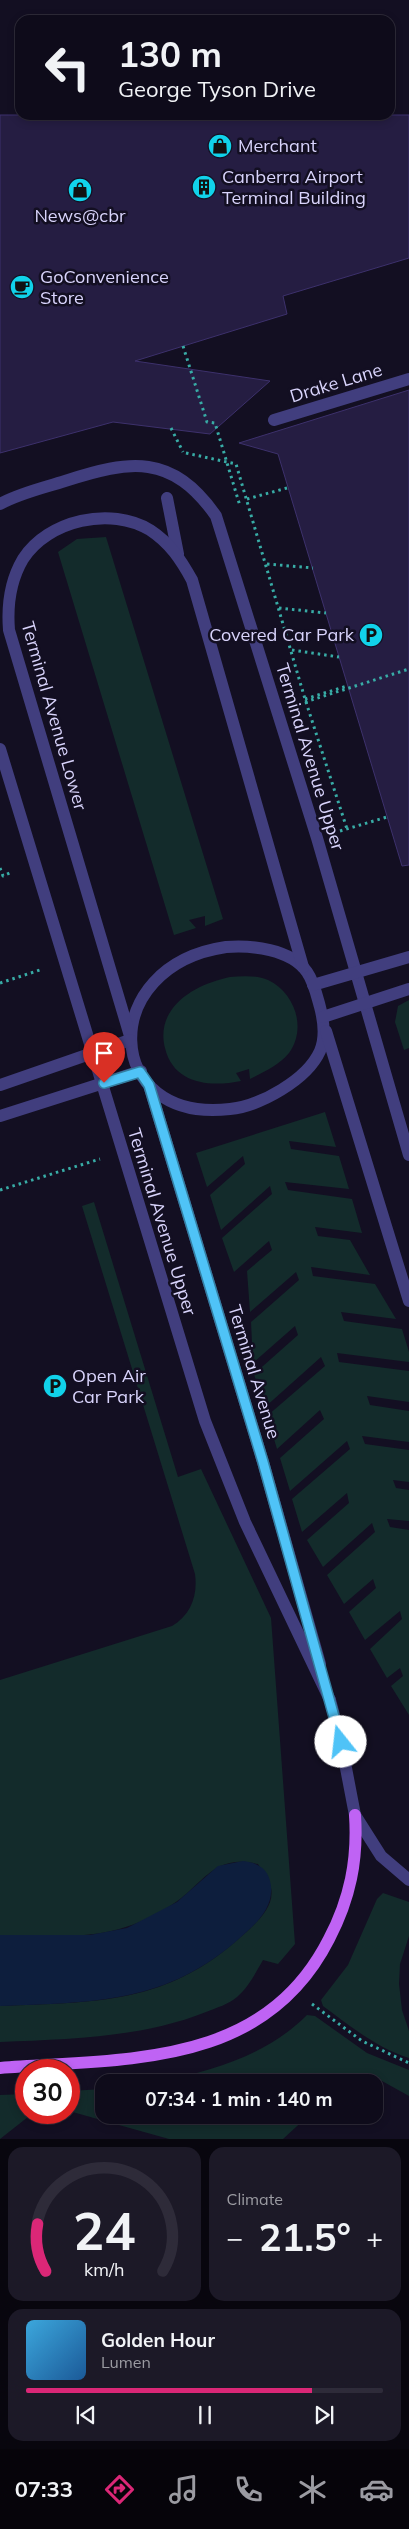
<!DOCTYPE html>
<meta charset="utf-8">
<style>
body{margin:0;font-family:Mulish,sans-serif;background:#1c1927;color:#f1f3f6;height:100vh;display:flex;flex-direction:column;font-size:19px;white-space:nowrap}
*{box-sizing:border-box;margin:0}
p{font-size:16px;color:#9b9ba2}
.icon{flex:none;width:28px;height:28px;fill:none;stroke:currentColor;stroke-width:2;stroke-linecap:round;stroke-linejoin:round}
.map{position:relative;height:2139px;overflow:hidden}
.drawer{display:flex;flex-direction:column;gap:8px;padding:8px;background:#08060e;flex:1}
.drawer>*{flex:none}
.banner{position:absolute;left:15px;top:15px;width:380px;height:105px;border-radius:15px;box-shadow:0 2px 8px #0003,0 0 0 1px #2e2b39;background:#0e0b1a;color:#f1f3f6;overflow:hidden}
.speed{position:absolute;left:15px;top:2059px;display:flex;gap:10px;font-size:25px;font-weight:700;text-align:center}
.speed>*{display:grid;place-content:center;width:65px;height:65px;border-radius:50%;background:#0e0b1a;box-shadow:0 2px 8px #0003,0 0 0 1px #2e2b39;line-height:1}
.speed .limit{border:8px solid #d22;background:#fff;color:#111}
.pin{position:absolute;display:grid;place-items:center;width:42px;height:42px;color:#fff;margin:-51px -21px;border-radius:50% 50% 50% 0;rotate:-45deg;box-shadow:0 0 5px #0007}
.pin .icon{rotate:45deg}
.me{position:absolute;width:55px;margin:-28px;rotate:344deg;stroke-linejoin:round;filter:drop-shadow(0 0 4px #0008)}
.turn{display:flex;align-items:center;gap:18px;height:105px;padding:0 20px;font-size:22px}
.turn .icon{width:65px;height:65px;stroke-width:2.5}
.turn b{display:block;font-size:35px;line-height:42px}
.big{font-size:38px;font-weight:700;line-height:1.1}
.drawer .widget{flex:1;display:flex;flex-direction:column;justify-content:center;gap:8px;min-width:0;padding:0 18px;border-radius:15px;background:#1c1927}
.drawer .dial{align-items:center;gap:0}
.dial svg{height:130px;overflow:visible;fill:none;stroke:#2e2b39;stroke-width:7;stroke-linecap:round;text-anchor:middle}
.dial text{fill:#f1f3f6;stroke:none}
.song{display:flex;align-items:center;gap:15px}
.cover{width:60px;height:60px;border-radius:8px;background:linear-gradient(135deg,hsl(200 70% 55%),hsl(210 70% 35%))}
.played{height:5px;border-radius:2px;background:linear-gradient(90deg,#db2777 80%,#2e2b39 80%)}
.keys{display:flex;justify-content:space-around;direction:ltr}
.heat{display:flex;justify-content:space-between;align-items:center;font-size:28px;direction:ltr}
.drawer .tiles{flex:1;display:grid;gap:8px;grid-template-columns:1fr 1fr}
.widget:last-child{grid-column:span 2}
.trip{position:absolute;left:95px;top:2074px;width:288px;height:50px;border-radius:15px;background:#0e0b1a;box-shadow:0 2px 8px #0003,0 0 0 1px #2e2b39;font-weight:700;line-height:50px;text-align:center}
.tabs{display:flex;height:80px;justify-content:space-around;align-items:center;background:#06040a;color:#9b9ba2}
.tabs .icon{width:35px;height:35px}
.tabs .active{color:#db2777}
.tabs b{font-size:22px;color:#f1f3f6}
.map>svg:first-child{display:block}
</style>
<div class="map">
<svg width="409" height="2139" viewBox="0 0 409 2139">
<rect width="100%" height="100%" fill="#130f22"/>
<g fill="#132b2b">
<polygon points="106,537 223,919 205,926 205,916 189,920 196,928 174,935 58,552 77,539"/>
<path d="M 230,977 C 242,976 256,975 268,980 C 295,993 307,1028 289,1053 C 279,1065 264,1072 250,1079 L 249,1069 L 236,1073 L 241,1081 C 211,1087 174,1085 165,1048 C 162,1037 163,1024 169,1014 C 181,993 207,982 230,977 Z"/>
<polygon points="409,1000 409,1048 404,1050 395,1022 398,1006"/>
<polygon points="325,1112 336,1147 289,1141 291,1149 339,1156 349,1189 285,1182 288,1190 352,1199 362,1233 315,1227 318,1236 350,1240 370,1275 311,1267 313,1276 375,1284 396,1319 341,1312 344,1321 402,1329 409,1352 409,1362 337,1353 339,1362 409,1371 409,1402 367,1396 370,1405 409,1411 409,1442 362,1436 365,1444 409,1450 409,1482 393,1480 396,1488 409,1490 409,1521 387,1519 390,1527 409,1530 409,1715 391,1686 403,1676 400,1668 387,1678 370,1649 402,1619 400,1611 365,1640 349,1612 376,1588 373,1579 344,1604 327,1575 375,1532 372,1523 323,1567 307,1540 349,1503 347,1493 302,1532 292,1499 350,1449 347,1441 290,1491 280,1458 324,1419 320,1410 277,1449 267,1416 325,1366 321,1357 264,1408 254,1374 298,1335 295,1326 253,1363 251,1322 299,1280 296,1272 250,1312 247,1271 272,1250 269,1241 234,1272 222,1238 272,1194 270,1186 221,1230 210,1195 245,1164 243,1156 207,1187 196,1153"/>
<path d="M 94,1202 L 178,1477 L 201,1469 L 271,1618 L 295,1944 L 278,1964 L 263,1960 C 256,1972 248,1988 237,1997 C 229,2004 216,2008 206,2012 C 141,2038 69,2039 0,2042 L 0,2006 C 96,2002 167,2005 243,1935 C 256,1923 275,1907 271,1888 C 269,1880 262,1871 258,1864 C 212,1853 204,1885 170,1906 C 112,1943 65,1936 0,1935 L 0,1680 L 172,1626 C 191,1615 198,1595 195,1574 L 82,1206 Z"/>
<path d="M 383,1893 L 409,1902 L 409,1936 L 400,1964 L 399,1984 L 402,2010 L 409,2031 L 409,2058 C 377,2048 350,2026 323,2006 L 321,2000 L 348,1965 L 377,1899 Z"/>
<path d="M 307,2015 L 315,2016 L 367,2053 L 409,2070 L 409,2096 L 382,2081 L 162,2082 C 216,2069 267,2055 307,2015 Z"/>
<polygon points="104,2089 104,2115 309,2115 283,2139 169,2139 69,2111 69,2091"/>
<polygon points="26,2094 26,2112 33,2113 0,2139 0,2095"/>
</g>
<path fill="#0d1e3d" d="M 243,1861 C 259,1863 269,1869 271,1886 C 273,1908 257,1923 242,1936 C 168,2004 94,2002 0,2006 L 0,1935 L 90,1935 L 127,1928 L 177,1902 L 218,1866 Z"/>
<g fill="#251d42" stroke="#3d316c">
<polygon points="0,115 409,115 409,258 283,296 287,314 135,361 270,381 210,434 113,422 0,453"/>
<polygon points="409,390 409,865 402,866 278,454 239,443"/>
</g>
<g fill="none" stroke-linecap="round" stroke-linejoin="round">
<g stroke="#38aca6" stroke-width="3" stroke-dasharray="2.5 4" stroke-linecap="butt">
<polyline points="183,346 207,422 215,423 240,506"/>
<polyline points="171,428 183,452"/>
<polyline points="186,453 236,464 305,699 347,829"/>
<polyline points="247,499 287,488"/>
<polyline points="267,564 313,568"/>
<polyline points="279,608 326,613"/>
<polyline points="292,650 339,657"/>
<polyline points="305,699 347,686"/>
<polyline points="305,702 409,669"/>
<polyline points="340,831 387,817"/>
<polyline points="0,868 3,876 12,872"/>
<polyline points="0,983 40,970"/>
<polyline points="0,1190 100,1159"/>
<polyline points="312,2004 362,2041 409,2063"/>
</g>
<g stroke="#413e7e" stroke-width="12">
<polyline points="274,420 409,379"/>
<polyline points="167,498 178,554"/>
<path d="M 0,504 C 20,493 43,488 65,481 C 130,460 172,453 216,516 L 317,838 L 409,1155"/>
<polyline points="0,749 205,1421 245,1522 330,1700"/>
<path d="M 226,947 C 251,945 291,949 307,972 C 314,982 317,996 320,1007 C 324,1022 326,1037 320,1051 C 307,1080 260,1106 230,1109 C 102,1124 96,966 226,947 Z"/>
<polyline points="313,985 409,957"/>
<polyline points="323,1017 409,989"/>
<polyline points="326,1031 409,1301"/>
<path d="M 130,1036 L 9,630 C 7,605 10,581 23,559 C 48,520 111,506 150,530 C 170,543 181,560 192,580 L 303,967"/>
<polyline points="0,1085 130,1040"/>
<polyline points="149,1085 263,1462 320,1664"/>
<polyline points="0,1116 141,1071"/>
</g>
<polyline stroke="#413e7e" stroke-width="12" points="330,1700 341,1742 355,1815 381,1856 409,1880"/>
<path stroke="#bf63f4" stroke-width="12" d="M 0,2068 C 125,2058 263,2069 329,1939 C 350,1899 358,1860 355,1815"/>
</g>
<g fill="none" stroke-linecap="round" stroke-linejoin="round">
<g stroke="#337fa1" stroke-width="12">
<polyline id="route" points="104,1083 140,1072 149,1085 263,1462 341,1742"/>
</g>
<use href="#route" stroke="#4fc3f7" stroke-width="9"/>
</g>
<defs>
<g id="shop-disc" transform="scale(1.25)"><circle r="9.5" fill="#11d2ea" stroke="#130f22"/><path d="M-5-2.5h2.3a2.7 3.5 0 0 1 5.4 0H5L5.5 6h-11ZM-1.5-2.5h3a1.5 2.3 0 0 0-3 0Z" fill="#111"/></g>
<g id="building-disc" transform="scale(1.25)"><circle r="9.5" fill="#11d2ea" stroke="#130f22"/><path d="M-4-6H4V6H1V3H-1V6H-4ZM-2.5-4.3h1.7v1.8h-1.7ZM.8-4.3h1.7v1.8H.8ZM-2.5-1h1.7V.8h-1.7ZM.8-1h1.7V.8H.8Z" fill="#111"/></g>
<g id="cafe-disc" transform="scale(1.25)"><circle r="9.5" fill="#11d2ea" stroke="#130f22"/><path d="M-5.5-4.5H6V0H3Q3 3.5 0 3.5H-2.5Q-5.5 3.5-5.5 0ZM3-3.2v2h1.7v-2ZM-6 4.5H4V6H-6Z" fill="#111"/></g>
<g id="parking-disc" transform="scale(1.25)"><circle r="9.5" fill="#11d2ea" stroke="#130f22"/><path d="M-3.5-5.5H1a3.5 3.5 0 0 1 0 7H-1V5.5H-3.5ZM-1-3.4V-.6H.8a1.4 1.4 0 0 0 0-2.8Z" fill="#111"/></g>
</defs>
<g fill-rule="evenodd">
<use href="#shop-disc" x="220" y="146"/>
<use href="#building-disc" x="204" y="187"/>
<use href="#shop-disc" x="80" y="190"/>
<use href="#cafe-disc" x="22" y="287"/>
<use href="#parking-disc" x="371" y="635"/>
<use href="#parking-disc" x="55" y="1386"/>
</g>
<g text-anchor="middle" stroke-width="5" stroke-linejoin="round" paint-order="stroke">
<g font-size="18" fill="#d9d4fc" stroke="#130f22" text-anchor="start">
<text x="238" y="152">Merchant</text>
<text x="222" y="183">Canberra Airport<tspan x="222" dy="21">Terminal Building</tspan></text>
<text x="80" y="222" text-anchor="middle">News@cbr</text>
<text x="40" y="283">GoConvenience<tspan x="40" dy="21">Store</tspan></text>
<text x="354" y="641" text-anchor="end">Covered Car Park</text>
<text x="72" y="1382">Open Air<tspan x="72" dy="21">Car Park</tspan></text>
</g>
<g font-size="18" fill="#d9d4fc" stroke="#130f22">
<text transform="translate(336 383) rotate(-17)" y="6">Drake Lane</text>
<text transform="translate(54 716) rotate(74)" y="6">Terminal Avenue Lower</text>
<text transform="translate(310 757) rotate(73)" y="6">Terminal Avenue Upper</text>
<text transform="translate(162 1222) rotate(73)" y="6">Terminal Avenue Upper</text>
<text transform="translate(254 1372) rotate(73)" y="6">Terminal Avenue</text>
</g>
</g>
</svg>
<div class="speed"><div class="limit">30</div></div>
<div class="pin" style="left:104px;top:1083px;background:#d93025"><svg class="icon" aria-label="arrive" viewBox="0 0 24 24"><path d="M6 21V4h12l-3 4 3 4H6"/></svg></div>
<svg class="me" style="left:341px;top:1742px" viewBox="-20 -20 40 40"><circle r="19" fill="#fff"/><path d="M0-13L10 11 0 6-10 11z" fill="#4fc3f7"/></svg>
<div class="trip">07:34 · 1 min · 140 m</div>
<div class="banner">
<div class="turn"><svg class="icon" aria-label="left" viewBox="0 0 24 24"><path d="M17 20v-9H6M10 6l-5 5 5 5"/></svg><div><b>130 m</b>George Tyson Drive</div></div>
</div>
</div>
<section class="drawer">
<div class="tiles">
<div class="widget dial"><svg viewBox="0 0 100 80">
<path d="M14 69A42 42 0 1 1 86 69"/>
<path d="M14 69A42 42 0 0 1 9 40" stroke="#db2777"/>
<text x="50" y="56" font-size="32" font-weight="700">24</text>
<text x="50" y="72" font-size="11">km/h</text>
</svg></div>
<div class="widget"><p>Climate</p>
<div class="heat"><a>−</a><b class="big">21.5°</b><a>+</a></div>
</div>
<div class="widget">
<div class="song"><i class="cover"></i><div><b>Golden Hour</b><p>Lumen</p></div></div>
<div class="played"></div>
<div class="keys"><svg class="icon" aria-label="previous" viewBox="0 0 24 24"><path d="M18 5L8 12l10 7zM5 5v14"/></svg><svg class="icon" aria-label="pause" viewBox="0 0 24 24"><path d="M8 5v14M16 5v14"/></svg><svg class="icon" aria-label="next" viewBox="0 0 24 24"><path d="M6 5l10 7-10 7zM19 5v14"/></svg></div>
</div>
</div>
</section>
<nav class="tabs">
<b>07:33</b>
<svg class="icon active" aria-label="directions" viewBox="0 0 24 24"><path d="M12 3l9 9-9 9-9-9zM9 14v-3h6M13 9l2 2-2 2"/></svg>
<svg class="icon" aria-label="music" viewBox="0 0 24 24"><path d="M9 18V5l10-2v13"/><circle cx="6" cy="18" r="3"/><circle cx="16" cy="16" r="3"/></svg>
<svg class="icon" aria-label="phone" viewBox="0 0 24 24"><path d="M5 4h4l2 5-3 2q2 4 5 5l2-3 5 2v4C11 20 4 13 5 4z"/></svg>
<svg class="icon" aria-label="climate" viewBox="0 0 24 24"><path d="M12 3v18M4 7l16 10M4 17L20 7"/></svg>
<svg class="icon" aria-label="car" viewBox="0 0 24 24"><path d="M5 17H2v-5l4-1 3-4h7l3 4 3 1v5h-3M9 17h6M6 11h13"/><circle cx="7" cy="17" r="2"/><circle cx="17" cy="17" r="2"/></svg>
</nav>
